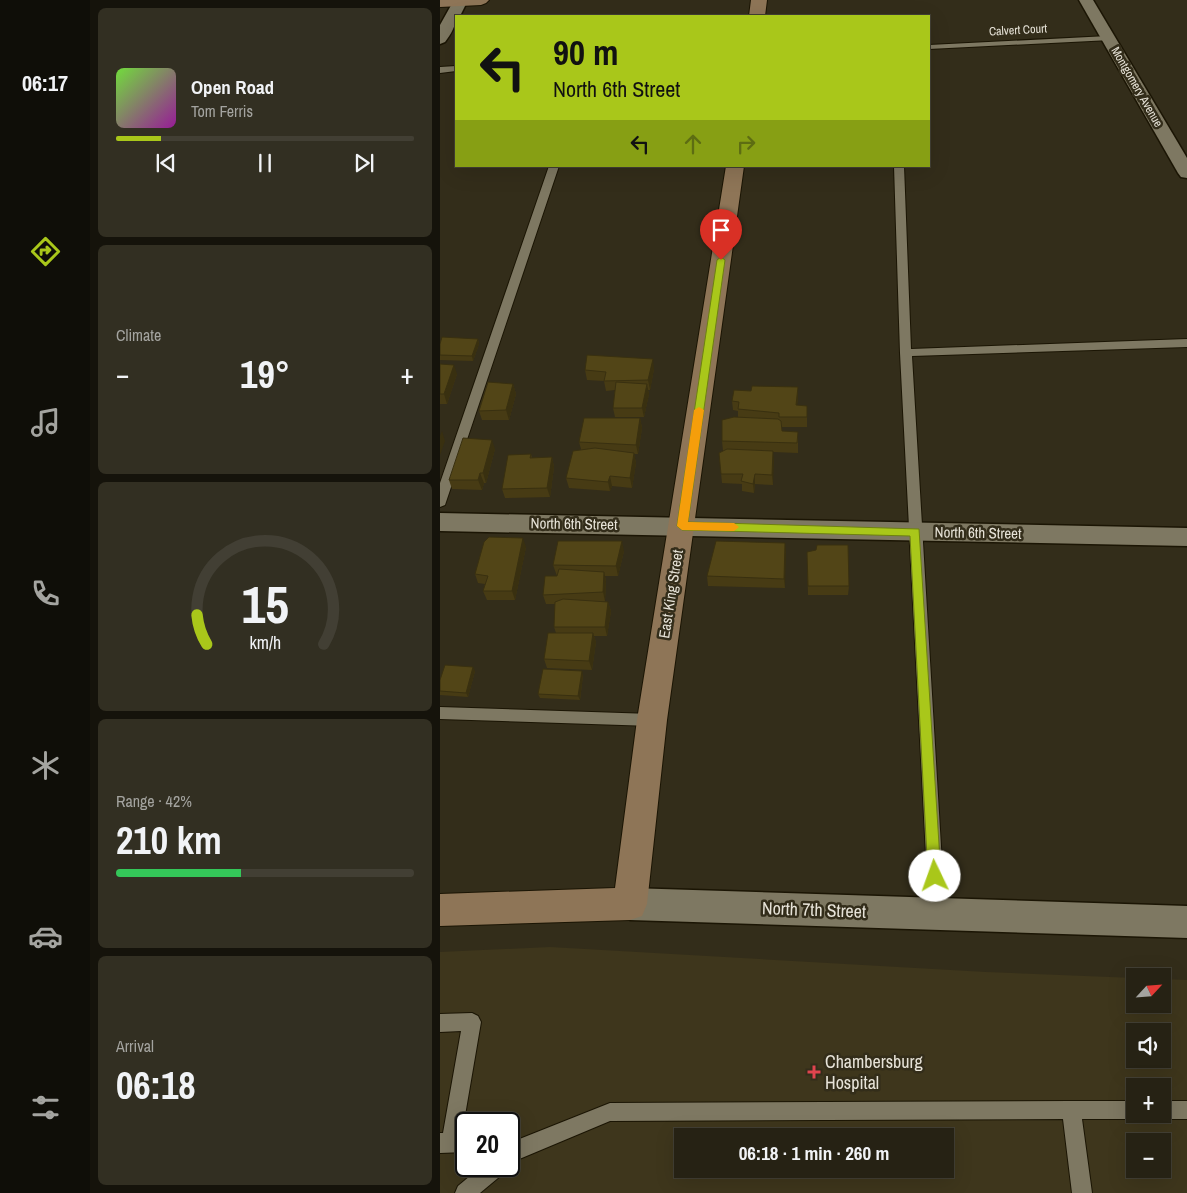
<!DOCTYPE html>
<meta charset="utf-8">
<style>
body{margin:0;font-family:"Archivo Narrow",sans-serif;background:#322f22;color:#f1f3f6;height:100vh;display:flex;flex-direction:column;font-size:19px;white-space:nowrap}
*{box-sizing:border-box;margin:0}
p{font-size:16px;color:#a4a4a0}
.icon{flex:none;width:28px;height:28px;fill:none;stroke:currentColor;stroke-width:2;stroke-linecap:round;stroke-linejoin:round}
.map{position:relative;flex:1;overflow:hidden}
.panel{display:flex;flex-direction:column;gap:8px;padding:8px;background:#15130b;width:350px}
.panel>*{flex:none}
.guide{position:absolute;left:15px;top:15px;width:475px;height:152px;border-radius:0px;box-shadow:0 5px 20px #0002,0 0 0 1px #423f34;background:#a9c71a;color:#111;overflow:hidden}
.needle{width:32px;rotate:64deg}
.tools{position:absolute;left:686px;top:968px;display:grid;gap:10px}
.tools a{display:grid;place-items:center;width:45px;height:45px;border-radius:0px;background:#262214;box-shadow:0 5px 20px #0002,0 0 0 1px #423f34;font-size:25px}
.speed{position:absolute;left:15px;top:1112px;display:flex;gap:10px;font-size:25px;font-weight:700;text-align:center}
.speed>*{display:grid;place-content:center;width:65px;height:65px;border-radius:50%;background:#262214;box-shadow:0 5px 20px #0002,0 0 0 1px #423f34;line-height:1}
.speed .limit{border:2px solid #111;border-radius:8px;background:#fff;color:#111}
.pin{position:absolute;display:grid;place-items:center;width:42px;height:42px;color:#fff;margin:-51px -21px;border-radius:50% 50% 50% 0;rotate:-45deg;box-shadow:0 0 5px #0007}
.pin .icon{rotate:45deg}
.me{position:absolute;width:55px;margin:-28px;rotate:357deg;stroke-linejoin:round;filter:drop-shadow(0 0 4px #0008)}
.turn{display:flex;align-items:center;gap:18px;height:105px;padding:0 15px;font-size:22px}
.turn .icon{width:65px;height:65px;stroke-width:2.5}
.turn b{display:block;font-size:35px;line-height:42px}
.lanes{display:flex;align-items:center;height:48px;padding:0 15px;background:#0003;justify-content:center;gap:25px;direction:ltr}
.lanes .off{opacity:.35}
.big{font-size:38px;font-weight:700;line-height:1.1}
.panel .card{flex:1;display:flex;flex-direction:column;justify-content:center;gap:8px;min-width:0;padding:0 18px;border-radius:8px;background:#322f22}
.panel .dial{align-items:center;gap:0}
.dial svg{height:130px;overflow:visible;fill:none;stroke:#423f34;stroke-width:7;stroke-linecap:round;text-anchor:middle}
.dial text{fill:#f1f3f6;stroke:none}
.song{display:flex;align-items:center;gap:15px}
.cover{width:60px;height:60px;border-radius:8px;background:linear-gradient(135deg,hsl(100 70% 55%),hsl(300 70% 35%))}
.played{height:5px;border-radius:2px;background:linear-gradient(90deg,#a9c71a 15%,#423f34 15%)}
.keys{display:flex;justify-content:space-around;direction:ltr}
.heat{display:flex;justify-content:space-between;align-items:center;font-size:28px;direction:ltr}
.charge{height:8px;border-radius:4px;background:linear-gradient(90deg,#34c759 42%,#423f34 0)}
.trip{position:absolute;left:234px;top:1128px;width:280px;height:50px;border-radius:0px;background:#262214;box-shadow:0 5px 20px #0002,0 0 0 1px #423f34;font-weight:700;line-height:50px;text-align:center}
main{display:flex;flex:1;min-height:0}
.tabs{display:flex;flex-direction:column;width:90px;justify-content:space-around;align-items:center;background:#0f0e08;color:#a4a4a0}
.tabs .icon{width:35px;height:35px}
.tabs .current{color:#a9c71a}
.tabs b{font-size:22px;color:#f1f3f6}
.map>svg:first-child{display:block}
</style>
<main>
<nav class="tabs">
<b>06:17</b>
<svg class="icon current" aria-label="directions" viewBox="0 0 24 24"><path d="M12 3l9 9-9 9-9-9zM9 14v-3h6M13 9l2 2-2 2"/></svg>
<svg class="icon" aria-label="music" viewBox="0 0 24 24"><path d="M9 18V5l10-2v13"/><circle cx="6" cy="18" r="3"/><circle cx="16" cy="16" r="3"/></svg>
<svg class="icon" aria-label="phone" viewBox="0 0 24 24"><path d="M5 4h4l2 5-3 2q2 4 5 5l2-3 5 2v4C11 20 4 13 5 4z"/></svg>
<svg class="icon" aria-label="climate" viewBox="0 0 24 24"><path d="M12 3v18M4 7l16 10M4 17L20 7"/></svg>
<svg class="icon" aria-label="car" viewBox="0 0 24 24"><path d="M5 17H2v-5l4-1 3-4h7l3 4 3 1v5h-3M9 17h6M6 11h13"/><circle cx="7" cy="17" r="2"/><circle cx="17" cy="17" r="2"/></svg>
<svg class="icon" aria-label="filters" viewBox="0 0 24 24"><path d="M4 7h16M4 17h16"/><circle cx="9" cy="7" r="2"/><circle cx="15" cy="17" r="2"/></svg>
</nav>
<section class="panel">
<div class="card">
<div class="song"><i class="cover"></i><div><b>Open Road</b><p>Tom Ferris</p></div></div>
<div class="played"></div>
<div class="keys"><svg class="icon" aria-label="previous" viewBox="0 0 24 24"><path d="M18 5L8 12l10 7zM5 5v14"/></svg><svg class="icon" aria-label="pause" viewBox="0 0 24 24"><path d="M8 5v14M16 5v14"/></svg><svg class="icon" aria-label="next" viewBox="0 0 24 24"><path d="M6 5l10 7-10 7zM19 5v14"/></svg></div>
</div>
<div class="card"><p>Climate</p>
<div class="heat"><a>−</a><b class="big">19°</b><a>+</a></div>
</div>
<div class="card dial"><svg viewBox="0 0 100 80">
<path d="M14 69A42 42 0 1 1 86 69"/>
<path d="M14 69A42 42 0 0 1 8 51" stroke="#a9c71a"/>
<text x="50" y="56" font-size="32" font-weight="700">15</text>
<text x="50" y="72" font-size="11">km/h</text>
</svg></div>
<div class="card"><p>Range · 42%</p><b class="big">210 km</b><div class="charge"></div></div>
<div class="card"><p>Arrival</p><b class="big">06:18</b></div>
</section>
<div class="map">
<svg width="747" height="1193" viewBox="0 0 747 1193">
<rect width="100%" height="100%" fill="#332d1a"/>
<path fill="#3e361c" fill-rule="evenodd" d="M 110,947 L 546,972 L 695,978 L 695,1004 L 722,1004 L 723,979 L 747,980 L 747,1193 L 0,1193 L 0,952 ZM 695,1031 L 722,1031 L 722,1059 L 695,1059 ZM 695,1086 L 722,1086 L 722,1114 L 695,1114 ZM 26,1124 L 69,1124 L 69,1166 L 26,1166 ZM 242,1136 L 505,1136 L 505,1169 L 242,1169 ZM 695,1141 L 722,1141 L 722,1169 L 695,1169 Z"/>
<g fill="none" stroke-linecap="round" stroke-linejoin="round">
<g stroke="#1b1504" stroke-width="2">
<g id="lane">
<polygon points="668,36 672,38 671,40 489,49 489,45"/>
<polygon points="0,67 16,66 16,71 0,73"/>
<polygon points="109,166 119,166 6,502 5,505 0,507 0,483"/>
<polygon points="454,166 464,166 471,349 747,339 747,347 472,356 505,914 503,920 497,922 491,920 489,914 460,353"/>
<polygon points="0,707 212,714 217,715 219,720 217,725 212,726 0,719"/>
<polygon points="32,1013 38,1016 41,1022 22,1133 26,1132 26,1152 0,1153 0,1133 3,1133 21,1031 0,1032 0,1014"/>
<polygon points="631,1101 695,1101 695,1114 703,1114 702,1117 695,1119 642,1119 652,1193 632,1193 623,1119 170,1121 77,1160 69,1158 69,1138 77,1140 170,1103"/>
<polygon points="722,1101 747,1101 747,1119 722,1119 715,1117 714,1114 722,1114"/>
<polygon points="42,1166 67,1166 64,1173 40,1193 15,1193 18,1186"/>
</g>
</g>
<g stroke="#1b1504" stroke-width="3">
<g id="street">
<path d="M 14,0 L 28,0 L 20,16 L 16,16 C 16,26 11,34 5,42 L 0,44 L 0,25 Z"/>
<polygon points="639,0 653,0 747,158 747,178 741,177 738,173"/>
<polygon points="0,513 747,528 747,546 0,531"/>
<polygon points="190,888 747,906 747,938 190,920 179,915 174,904 179,893"/>
</g>
</g>
<g stroke="#1b1504" stroke-width="2">
<g id="secondary">
<polygon points="0,0 49,0 46,3 41,5 0,7"/>
<polygon points="311,0 327,0 325,16 309,16"/>
<polygon points="286,166 304,166 227,720 207,904 202,916 190,920 0,926 0,894 175,888 197,720"/>
</g>
</g>
<use href="#lane" fill="#7e7862" fill-rule="evenodd"/>
<use href="#street" fill="#7e7862" fill-rule="evenodd"/>
<use href="#secondary" fill="#8e7557" fill-rule="evenodd"/>
</g>
<g fill="#473b14">
<polygon points="38,339 39,344 33,361 0,360 0,344"/>
<polygon points="0,364 17,374 7,404 0,404"/>
<polygon points="214,369 210,390 208,390 209,394 204,417 175,417 173,408 175,390 166,391 164,381 147,380 145,370"/>
<polygon points="73,384 76,394 69,420 42,420 39,411"/>
<polygon points="358,387 358,397 357,405 367,406 367,427 341,427 342,431 358,432 358,453 333,452 333,485 315,484 314,493 302,491 302,484 282,483 279,453 283,451 282,441 298,417 298,411 293,410 292,401 311,391"/>
<polygon points="200,418 202,428 198,454 194,454 196,463 192,488 172,486 170,491 129,488 126,478 141,449 139,442"/>
<polygon points="55,449 46,483 44,483 42,490 12,489 9,480"/>
<polygon points="91,454 92,458 112,457 114,467 110,497 65,498 62,489"/>
<polygon points="345,543 345,588 268,586 267,576"/>
<polygon points="86,547 75,600 47,600 43,591 45,584 38,583 35,574"/>
<polygon points="184,551 178,576 165,576 166,581 165,601 158,601 168,602 171,611 167,636 154,636 156,642 152,670 107,668 104,659 116,633 114,627 115,604 106,604 103,595 117,576 113,565"/>
<polygon points="367,552 409,586 408,595 368,595"/>
<polygon points="35,671 28,697 0,695 0,680"/>
<polygon points="143,675 140,700 100,698 98,694"/>
</g>
<g fill="#393010">
<polygon points="38,339 39,344 33,361 32,356"/>
<polygon points="213,359 214,369 210,390 208,380"/>
<polygon points="14,365 17,374 7,404 4,394"/>
<polygon points="73,384 76,394 69,420 66,410"/>
<polygon points="207,384 209,394 204,417 202,408"/>
<polygon points="358,387 358,397 356,415 356,405"/>
<polygon points="200,418 202,428 198,454 196,445"/>
<polygon points="2,431 5,441 0,455 0,436"/>
<polygon points="52,440 55,449 46,483 43,473"/>
<polygon points="333,451 334,461 333,485 332,475"/>
<polygon points="194,453 196,463 192,488 190,478"/>
<polygon points="112,457 114,467 110,497 107,488"/>
<polygon points="40,473 44,483 42,490 38,480"/>
<polygon points="315,474 315,484 314,493 313,484"/>
<polygon points="170,476 172,486 170,491 168,482"/>
<polygon points="83,538 86,547 75,600 72,591"/>
<polygon points="182,541 184,551 178,576 176,566"/>
<polygon points="345,543 346,552 345,588 344,579"/>
<polygon points="164,572 166,581 165,601 163,592"/>
<polygon points="168,602 171,611 167,636 165,627"/>
<polygon points="153,633 156,642 152,670 149,661"/>
<polygon points="33,667 35,671 28,697 26,693"/>
<polygon points="142,671 143,675 140,700 138,696"/>
</g>
<g fill="#524517" stroke="#393010">
<polygon points="2,337 38,339 32,356 0,355 0,344"/>
<polygon points="147,355 213,359 208,380 164,381 166,372 145,370"/>
<polygon points="0,364 14,365 4,394 0,394"/>
<polygon points="48,382 73,384 66,410 39,411"/>
<polygon points="176,382 207,384 202,408 173,408"/>
<polygon points="312,386 358,387 356,405 367,406 367,417 339,417 339,413 298,409 299,402 292,401 294,390 311,391"/>
<polygon points="294,417 338,419 341,421 342,431 358,432 357,443 282,441 282,420"/>
<polygon points="144,418 200,418 196,445 139,442"/>
<polygon points="23,438 52,440 43,473 40,473 38,480 9,480"/>
<polygon points="155,448 194,453 190,478 170,476 168,482 126,478 133,451"/>
<polygon points="287,449 333,451 332,475 315,474 313,484 301,481 303,474 281,474 279,453"/>
<polygon points="91,454 90,458 112,457 107,488 62,489 68,455"/>
<polygon points="49,537 83,538 72,591 43,591 48,576 35,574 44,542"/>
<polygon points="118,541 182,541 176,566 113,565"/>
<polygon points="276,541 345,543 344,579 267,576"/>
<polygon points="377,545 408,545 409,586 368,586 367,552 376,550"/>
<polygon points="119,569 164,572 163,592 103,595 105,576 117,576"/>
<polygon points="123,599 168,602 165,627 114,627 115,602"/>
<polygon points="108,633 153,633 149,661 104,659"/>
<polygon points="5,665 33,667 26,693 0,691 0,680"/>
<polygon points="103,669 142,671 138,696 98,694"/>
</g>
<polygon fill="#a9c71a" stroke="#6e8111" points="281,257 285,260 248,522 479,529 501,876 499,880 495,882 490,880 488,876 470,536 242,530 237,526 277,260"/>
<polygon fill="#f59e0b" points="259,407 264,410 248,522 294,523 299,527 294,531 242,530 237,526 254,410"/>
<path fill="#e0444e" stroke="#332d1a" stroke-width="2" d="M371.5 1064.5h5v5h5v5h-5v5h-5v-5h-5v-5h5z"/>
<g text-anchor="middle" stroke-width="5" stroke-linejoin="round" paint-order="stroke">
<g font-size="12" fill="#e7e3d8" stroke="#332d1a">
<text transform="translate(578 30) rotate(-3)" y="4">Calvert Court</text>
<text transform="translate(697 87) rotate(60)" y="4">Montgomery Avenue</text>
</g>
<g font-size="15" fill="#e7e3d8" stroke="#332d1a">
<text transform="translate(134 524) rotate(1)" y="5">North 6th Street</text>
<text transform="translate(538 533) rotate(1)" y="5">North 6th Street</text>
<text transform="translate(231 594) rotate(-81)" y="5">East King Street</text>
</g>
<g font-size="18" fill="#e7e3d8" stroke="#332d1a">
<text transform="translate(374 910) rotate(2)" y="6">North 7th Street</text>
</g>
<g font-size="18" fill="#e7e3d8" stroke="#332d1a" text-anchor="start">
<text x="385" y="1068">Chambersburg<tspan x="385" dy="21">Hospital</tspan></text>
</g>
</g>
</svg>
<div class="tools">
<a><svg class="needle" viewBox="-14 -14 28 28"><path d="M0-13l5 13h-10z" fill="#e53935"/><path d="M0 13l5-13h-10z" fill="#a4a4a0"/></svg></a>
<a><svg class="icon" aria-label="sound" viewBox="0 0 24 24"><path d="M4 9h4l5-4v14l-5-4H4zM17 9q2 3 0 6"/></svg></a>
<a>+</a>
<a>−</a>
</div>
<div class="speed"><div class="limit">20</div></div>
<div class="pin" style="left:281px;top:260px;background:#d93025"><svg class="icon" aria-label="arrive" viewBox="0 0 24 24"><path d="M6 21V4h12l-3 4 3 4H6"/></svg></div>
<svg class="me" style="left:495px;top:876px" viewBox="-20 -20 40 40"><circle r="19" fill="#fff"/><path d="M0-13L10 11 0 6-10 11z" fill="#a9c71a"/></svg>
<div class="trip">06:18 · 1 min · 260 m</div>
<div class="guide">
<div class="turn"><svg class="icon" aria-label="left" viewBox="0 0 24 24"><path d="M17 20v-9H6M10 6l-5 5 5 5"/></svg><div><b>90 m</b>North 6th Street</div></div>
<div class="lanes"><svg class="icon" aria-label="left" viewBox="0 0 24 24"><path d="M17 20v-9H6M10 6l-5 5 5 5"/></svg><svg class="icon off" aria-label="ahead" viewBox="0 0 24 24"><path d="M12 20V5M6 11l6-6 6 6"/></svg><svg class="icon off" aria-label="right" viewBox="0 0 24 24"><path d="M7 20v-9h11M14 6l5 5-5 5"/></svg></div>
</div>
</div>
</main>
